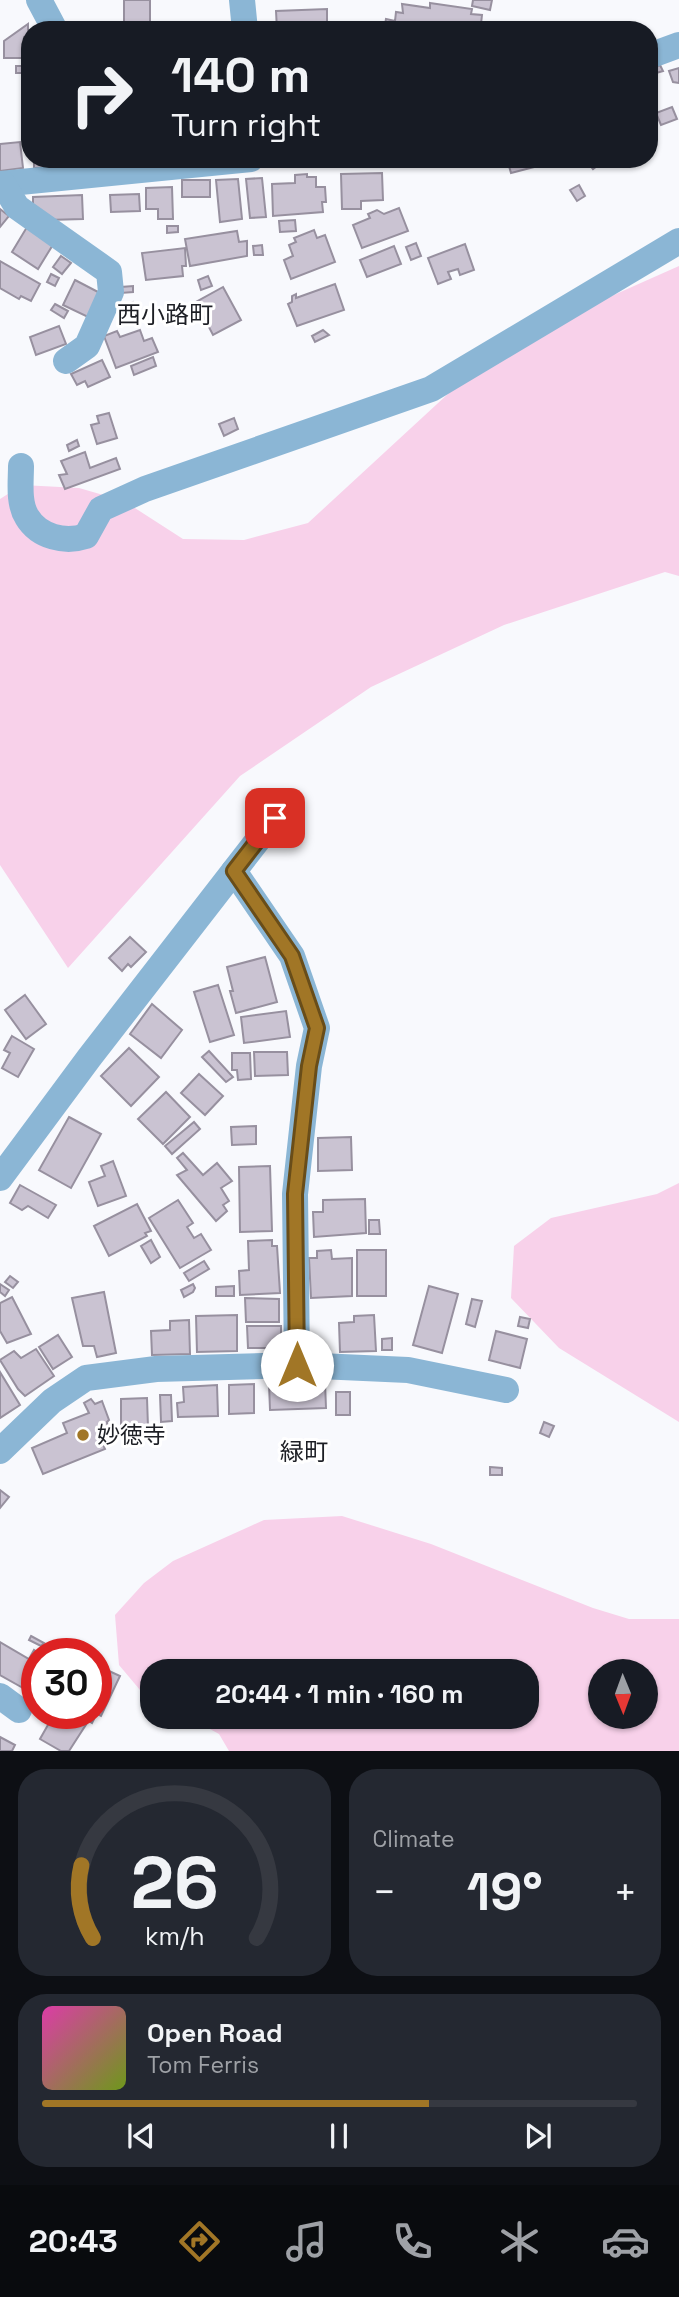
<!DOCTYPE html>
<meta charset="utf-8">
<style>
body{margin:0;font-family:"Space Grotesk","Noto Sans JP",sans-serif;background:#242831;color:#f1f3f6;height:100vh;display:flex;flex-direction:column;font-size:26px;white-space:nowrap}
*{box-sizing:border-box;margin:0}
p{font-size:23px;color:#9ea1a6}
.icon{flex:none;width:38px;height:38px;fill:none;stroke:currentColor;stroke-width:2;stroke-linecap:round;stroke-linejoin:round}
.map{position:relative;height:1751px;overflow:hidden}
.side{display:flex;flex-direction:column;gap:18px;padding:18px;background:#0d0f14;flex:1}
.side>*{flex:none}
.guide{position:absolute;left:21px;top:21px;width:637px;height:147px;border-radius:28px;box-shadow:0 2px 5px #0004;background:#171b24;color:#f1f3f6;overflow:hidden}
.needle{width:46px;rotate:179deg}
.tools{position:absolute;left:588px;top:1659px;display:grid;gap:14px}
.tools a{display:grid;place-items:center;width:70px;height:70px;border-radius:50%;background:#171b24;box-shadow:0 2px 5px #0004;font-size:35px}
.speed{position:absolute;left:21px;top:1638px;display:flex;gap:14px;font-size:35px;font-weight:700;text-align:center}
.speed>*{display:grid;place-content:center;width:91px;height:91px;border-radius:50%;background:#171b24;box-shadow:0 2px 5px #0004;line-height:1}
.speed .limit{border:10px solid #d22;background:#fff;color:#111}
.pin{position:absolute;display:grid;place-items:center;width:60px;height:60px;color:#fff;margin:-30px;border-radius:14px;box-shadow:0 4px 10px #0006}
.me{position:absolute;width:77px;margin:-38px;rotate:0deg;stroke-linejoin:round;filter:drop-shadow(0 0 5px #0008)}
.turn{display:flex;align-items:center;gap:24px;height:147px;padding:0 35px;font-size:32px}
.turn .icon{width:91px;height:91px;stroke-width:2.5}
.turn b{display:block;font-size:49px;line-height:60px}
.big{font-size:52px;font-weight:800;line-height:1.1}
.side .card{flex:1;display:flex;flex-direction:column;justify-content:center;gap:10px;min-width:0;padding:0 24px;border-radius:28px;background:#242831}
.side .dial{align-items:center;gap:0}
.dial svg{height:182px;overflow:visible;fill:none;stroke:#363941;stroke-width:7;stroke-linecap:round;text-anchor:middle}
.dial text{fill:#f1f3f6;stroke:none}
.song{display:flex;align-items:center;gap:21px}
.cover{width:84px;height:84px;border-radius:10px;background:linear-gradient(135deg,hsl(320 70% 55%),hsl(80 70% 35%))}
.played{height:7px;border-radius:4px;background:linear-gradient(90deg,#a17626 65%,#363941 65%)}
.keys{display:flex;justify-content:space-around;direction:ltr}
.heat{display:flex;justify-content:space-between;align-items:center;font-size:38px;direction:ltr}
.side .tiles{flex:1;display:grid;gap:18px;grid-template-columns:1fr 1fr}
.card:last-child{grid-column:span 2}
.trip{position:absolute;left:140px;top:1659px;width:399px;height:70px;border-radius:28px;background:#171b24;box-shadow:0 2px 5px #0004;font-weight:800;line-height:70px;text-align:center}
.dock{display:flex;height:112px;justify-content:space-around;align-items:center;background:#090b0e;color:#9ea1a6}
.dock .icon{width:49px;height:49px}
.dock .on{color:#a17626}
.dock b{font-size:32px;color:#f1f3f6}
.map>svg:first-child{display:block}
</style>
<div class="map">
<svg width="679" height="1751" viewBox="0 0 679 1751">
<rect width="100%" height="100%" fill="#f8f9fd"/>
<g fill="#f8d1ea" fill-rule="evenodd">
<polygon points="679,266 679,576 665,572 504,625 371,687 240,776 68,968 0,865 0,499 22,485 79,488 124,501 183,539 244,540 308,523 501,345"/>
<polygon points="679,1183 679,1422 559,1348 511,1298 514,1246 551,1218 657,1194"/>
<path d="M 342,1516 L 431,1544 L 593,1608 L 629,1619 L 679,1619 L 679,1751 L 229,1751 L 219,1734 L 188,1717 L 527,1717 L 527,1671 L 152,1671 L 152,1697 L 140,1690 L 119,1665 L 115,1615 L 144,1583 L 173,1561 L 264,1520 ZM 600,1671 L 646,1671 L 646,1717 L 600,1717 Z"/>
</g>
<g fill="#cac3d2" stroke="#97909f" stroke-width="2">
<rect x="124" y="0" width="26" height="30"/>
<polygon points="473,0 492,0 490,10 472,6"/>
<polygon points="430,3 472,9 471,14 482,15 481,24 489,24 488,30 384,30 386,19 395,21 396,12 403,13 402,4 430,8"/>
<polygon points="327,9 327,25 334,25 335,30 277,30 276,11"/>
<polygon points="28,24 28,36 24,37 24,58 4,58 4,41"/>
<polygon points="660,65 663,71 649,75 649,69"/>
<rect x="16" y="66" width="9" height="7"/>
<polygon points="679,68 679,83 673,82 669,71"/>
<polygon points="672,107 677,119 661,125 656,113"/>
<polygon points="20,142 23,168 0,171 0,144"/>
<rect x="34" y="159" width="33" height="9"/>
<polygon points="507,159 536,159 538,166 511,173"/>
<polygon points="585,159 606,159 593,169"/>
<polygon points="382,173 383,200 361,201 361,209 342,209 341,174"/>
<polygon points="307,174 307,177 316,177 316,187 325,187 326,202 322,202 323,212 273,216 272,184 295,183 295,175"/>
<polygon points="262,178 266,217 250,218 246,179"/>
<polygon points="238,179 242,219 220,222 216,180"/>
<rect x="182" y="180" width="28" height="17"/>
<polygon points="579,185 585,196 577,201 570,190"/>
<polygon points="172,187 173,219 158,219 158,209 146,209 146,188"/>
<polygon points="139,194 140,211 111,212 110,195"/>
<polygon points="82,195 83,219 47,220 33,210 33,197"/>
<polygon points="399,208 408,231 362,248 353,225 370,218 368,214 377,210 384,214"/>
<polygon points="0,209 9,216 0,227"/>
<polygon points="295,220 296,231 280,232 279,221"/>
<polygon points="167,226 178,226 178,232 167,233"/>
<polygon points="27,227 54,243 38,269 12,252"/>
<polygon points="314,230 317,238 325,235 335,262 291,279 284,260 293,256 289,245 296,242 294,238"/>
<polygon points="237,231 239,242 247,241 247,256 190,266 185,239"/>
<polygon points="416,243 421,256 411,260 406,247"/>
<polygon points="465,244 474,270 460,275 458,269 448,272 451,279 438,284 428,258"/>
<polygon points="262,245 263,255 254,255 253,246"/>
<polygon points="394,246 401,264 367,277 360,260"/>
<polygon points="185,248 186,266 182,266 183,276 146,280 142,253"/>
<polygon points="61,256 71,263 62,274 53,267"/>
<polygon points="0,261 40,284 31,301 21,296 19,299 0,288"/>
<polygon points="51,274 59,278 55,286 47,282"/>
<polygon points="208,276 212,286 201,290 198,280"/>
<polygon points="75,280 100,293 88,317 63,305"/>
<polygon points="335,284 344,310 297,326 288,304 292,302 292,296 296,294 296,298"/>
<polygon points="133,286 133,292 121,293 121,287"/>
<polygon points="223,287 241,320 213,335 196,302"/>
<polygon points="133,302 138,313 126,319 121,308"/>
<polygon points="55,304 68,311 64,318 51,310"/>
<polygon points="59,326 66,344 36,355 30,337"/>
<polygon points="140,330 144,341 152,338 158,352 116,368 104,336 117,331 120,337"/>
<polygon points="323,330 329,335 315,342 312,336"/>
<polygon points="153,357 156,366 134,375 131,366"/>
<polygon points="102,360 110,377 88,387 85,381 77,385 71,374"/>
<polygon points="109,413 117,438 97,444 91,425 99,423 97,416"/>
<polygon points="234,418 238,429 224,436 219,424"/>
<polygon points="77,440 79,446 69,451 67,445"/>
<polygon points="85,452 90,468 116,458 120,469 65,489 59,475 67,474 61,461"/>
<polygon points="130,937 146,952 131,967 128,964 122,971 109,958"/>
<polygon points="265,957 277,1002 236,1013 230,991 233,991 227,967"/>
<polygon points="218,985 234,1035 210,1042 194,992"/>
<polygon points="25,995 46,1024 26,1039 5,1010"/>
<polygon points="152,1004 182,1030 161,1058 130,1034"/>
<polygon points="286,1011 290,1037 244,1043 241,1017"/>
<polygon points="12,1036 34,1049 18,1077 2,1068 10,1053 4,1050"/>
<polygon points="129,1048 159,1077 131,1106 101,1076"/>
<polygon points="209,1051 233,1077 226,1082 202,1057"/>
<polygon points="254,1052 287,1052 288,1075 255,1076"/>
<polygon points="232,1053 250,1053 251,1079 238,1080 237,1070 232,1070"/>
<polygon points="199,1074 223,1096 205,1115 181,1093"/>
<polygon points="166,1092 190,1117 163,1144 138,1119"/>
<polygon points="69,1117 101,1134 71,1188 39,1170"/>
<polygon points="194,1122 200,1129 172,1154 165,1146"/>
<polygon points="256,1126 256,1144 232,1145 231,1127"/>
<polygon points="351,1137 352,1170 318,1171 318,1138"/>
<polygon points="183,1153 203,1175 217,1163 232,1181 221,1188 229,1201 223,1205 227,1211 216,1221 177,1175 187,1170 177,1158"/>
<polygon points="113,1161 126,1196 98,1206 89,1182 105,1176 101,1166"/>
<polygon points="270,1166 272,1231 240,1232 239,1167"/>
<polygon points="20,1185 56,1205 48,1218 28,1206 22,1210 10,1203"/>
<polygon points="365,1199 366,1233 314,1237 313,1212 323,1212 323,1200"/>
<polygon points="178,1200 193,1223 187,1227 194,1238 201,1234 211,1250 180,1268 149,1218"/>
<polygon points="137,1204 151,1231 145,1233 147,1236 109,1256 94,1226"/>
<polygon points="369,1220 379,1220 380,1234 369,1234"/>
<polygon points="151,1240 160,1257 151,1263 141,1246"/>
<polygon points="272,1240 272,1246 277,1246 280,1293 240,1295 239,1271 249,1270 248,1241"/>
<polygon points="331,1250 332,1259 352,1258 352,1296 311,1298 309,1258 317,1258 317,1251"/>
<rect x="357" y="1250" width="29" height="46"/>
<polygon points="204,1261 209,1269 189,1281 184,1273"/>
<polygon points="10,1276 18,1282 13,1288 5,1282"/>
<polygon points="0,1284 9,1290 5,1296 0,1292"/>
<polygon points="193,1284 195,1288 193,1292 184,1297 181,1290"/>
<polygon points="234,1286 234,1296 216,1296 216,1287"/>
<polygon points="429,1286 458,1294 442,1353 413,1345"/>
<polygon points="104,1292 116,1353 97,1357 94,1346 83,1346 72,1298"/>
<polygon points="12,1297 31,1334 7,1343 0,1331 0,1303"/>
<polygon points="245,1298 279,1299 279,1322 246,1322"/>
<polygon points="472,1299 482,1301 475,1327 466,1324"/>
<polygon points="237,1315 237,1351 197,1352 196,1316"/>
<polygon points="374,1315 376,1351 340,1352 339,1323 354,1322 354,1316"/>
<polygon points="520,1317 530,1319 528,1328 518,1326"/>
<polygon points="189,1320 190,1354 152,1355 151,1331 170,1330 170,1321"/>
<polygon points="247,1326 281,1326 281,1348 248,1348"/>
<polygon points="496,1331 527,1339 520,1368 489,1360"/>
<polygon points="58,1335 72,1357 53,1369 39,1347"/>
<polygon points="392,1338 392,1350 382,1350 382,1339"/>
<polygon points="36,1349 54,1376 25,1396 18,1389 0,1360 14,1351 21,1358"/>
<polygon points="0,1372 20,1405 0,1418"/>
<polygon points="325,1382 326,1408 270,1410 269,1384"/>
<polygon points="254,1384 254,1413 229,1414 229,1385"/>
<polygon points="217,1385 218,1416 178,1417 177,1403 184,1402 183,1387"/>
<rect x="336" y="1392" width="14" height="23"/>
<polygon points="160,1395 171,1395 172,1421 161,1422"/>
<polygon points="147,1398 148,1427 121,1427 121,1399"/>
<polygon points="91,1399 95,1404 102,1401 109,1420 107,1422 108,1434 100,1437 105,1449 43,1474 32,1448 67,1433 63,1423 89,1413 84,1403"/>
<polygon points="544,1422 554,1426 549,1437 540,1433"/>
<polygon points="490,1467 502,1468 502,1475 490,1475"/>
<polygon points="0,1490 9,1497 0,1508"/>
<polygon points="31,1636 44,1643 41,1646 29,1640"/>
<polygon points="0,1642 29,1659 34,1650 40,1654 37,1654 37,1666 23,1688 0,1675"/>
<polygon points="57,1647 72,1654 53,1654"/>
<polygon points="96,1665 120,1676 101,1716 95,1713"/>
<polygon points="81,1713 94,1719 92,1723 80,1715"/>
<polygon points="53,1716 71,1726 77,1717 87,1723 69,1751 61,1751 40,1739"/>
<polygon points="0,1737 15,1745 12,1751 0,1751"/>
</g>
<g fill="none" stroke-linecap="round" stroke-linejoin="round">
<g stroke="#8bb6d5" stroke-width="26">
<polyline points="39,0 55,30"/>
<polyline points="242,0 245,30"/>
<polyline points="649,56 679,45"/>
<polyline points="0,184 251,159"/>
<polyline points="3,184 17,207 109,272 111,292 87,346 66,361"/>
<path d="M 21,466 C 21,481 18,503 27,517 C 39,537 65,543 86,536 L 101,509 L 145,489 L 431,389 L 679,241"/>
<polyline points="234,871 292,956 317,1028 309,1066 295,1194 297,1365"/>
<polyline points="0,1178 89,1058 275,818"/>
<polyline points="0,1451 52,1401 86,1378 156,1369 297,1365 408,1370 506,1390"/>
<polyline points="0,1696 19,1710"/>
</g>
</g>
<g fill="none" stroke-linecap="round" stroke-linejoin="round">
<g stroke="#694d19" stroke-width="18">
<polyline id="route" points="275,818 234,871 292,956 317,1028 309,1066 295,1194 297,1365"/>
</g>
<use href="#route" stroke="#a17626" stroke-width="12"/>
</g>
<circle fill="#a17626" stroke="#fff" stroke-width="2.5" cx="83" cy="1435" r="7"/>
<g text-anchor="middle" stroke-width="6" stroke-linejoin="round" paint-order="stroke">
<g font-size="23" fill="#1d1f25" stroke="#fff" text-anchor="start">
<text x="97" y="1443">妙徳寺</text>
</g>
<g font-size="24" fill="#1d1f25" stroke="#fff">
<text x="165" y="323">西小路町</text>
<text x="304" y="1460">緑町</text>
</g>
</g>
</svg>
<div class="tools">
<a><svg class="needle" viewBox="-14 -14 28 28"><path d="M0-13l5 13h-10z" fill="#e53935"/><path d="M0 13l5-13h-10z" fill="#9ea1a6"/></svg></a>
</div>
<div class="speed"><div class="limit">30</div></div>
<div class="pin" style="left:275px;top:818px;background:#d93025"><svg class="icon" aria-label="arrive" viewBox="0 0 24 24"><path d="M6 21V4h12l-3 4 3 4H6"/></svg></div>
<svg class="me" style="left:297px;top:1365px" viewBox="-20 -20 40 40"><circle r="19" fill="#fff"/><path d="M0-13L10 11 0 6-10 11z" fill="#a17626"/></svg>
<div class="trip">20:44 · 1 min · 160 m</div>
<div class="guide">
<div class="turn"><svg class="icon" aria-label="right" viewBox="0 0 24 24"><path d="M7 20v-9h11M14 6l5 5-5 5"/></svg><div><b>140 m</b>Turn right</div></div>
</div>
</div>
<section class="side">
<div class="tiles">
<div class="card dial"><svg viewBox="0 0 100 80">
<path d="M14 69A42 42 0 1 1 86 69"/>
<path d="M14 69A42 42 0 0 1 9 37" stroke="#a17626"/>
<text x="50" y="56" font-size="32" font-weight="700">26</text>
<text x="50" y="72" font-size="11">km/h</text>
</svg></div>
<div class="card"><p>Climate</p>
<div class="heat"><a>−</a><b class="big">19°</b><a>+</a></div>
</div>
<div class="card">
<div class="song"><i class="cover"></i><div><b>Open Road</b><p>Tom Ferris</p></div></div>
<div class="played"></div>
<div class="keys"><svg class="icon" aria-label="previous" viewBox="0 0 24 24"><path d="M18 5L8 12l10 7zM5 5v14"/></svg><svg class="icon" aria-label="pause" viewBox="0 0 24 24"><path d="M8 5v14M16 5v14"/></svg><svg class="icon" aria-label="next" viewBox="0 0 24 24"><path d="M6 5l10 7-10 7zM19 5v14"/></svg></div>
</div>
</div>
</section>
<nav class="dock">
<b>20:43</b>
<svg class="icon on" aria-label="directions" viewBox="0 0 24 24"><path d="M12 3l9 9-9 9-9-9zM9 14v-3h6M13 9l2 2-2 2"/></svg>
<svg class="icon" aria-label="music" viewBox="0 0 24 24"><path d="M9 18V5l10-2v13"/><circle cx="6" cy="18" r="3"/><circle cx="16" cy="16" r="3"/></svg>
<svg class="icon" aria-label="phone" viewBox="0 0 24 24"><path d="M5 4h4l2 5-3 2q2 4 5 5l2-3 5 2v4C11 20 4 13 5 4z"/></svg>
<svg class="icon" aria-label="climate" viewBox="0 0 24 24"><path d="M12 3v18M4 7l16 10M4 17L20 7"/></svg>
<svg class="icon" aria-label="car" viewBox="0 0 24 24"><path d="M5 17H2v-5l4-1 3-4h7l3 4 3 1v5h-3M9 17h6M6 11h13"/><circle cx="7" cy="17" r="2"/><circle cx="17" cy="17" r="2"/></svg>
</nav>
